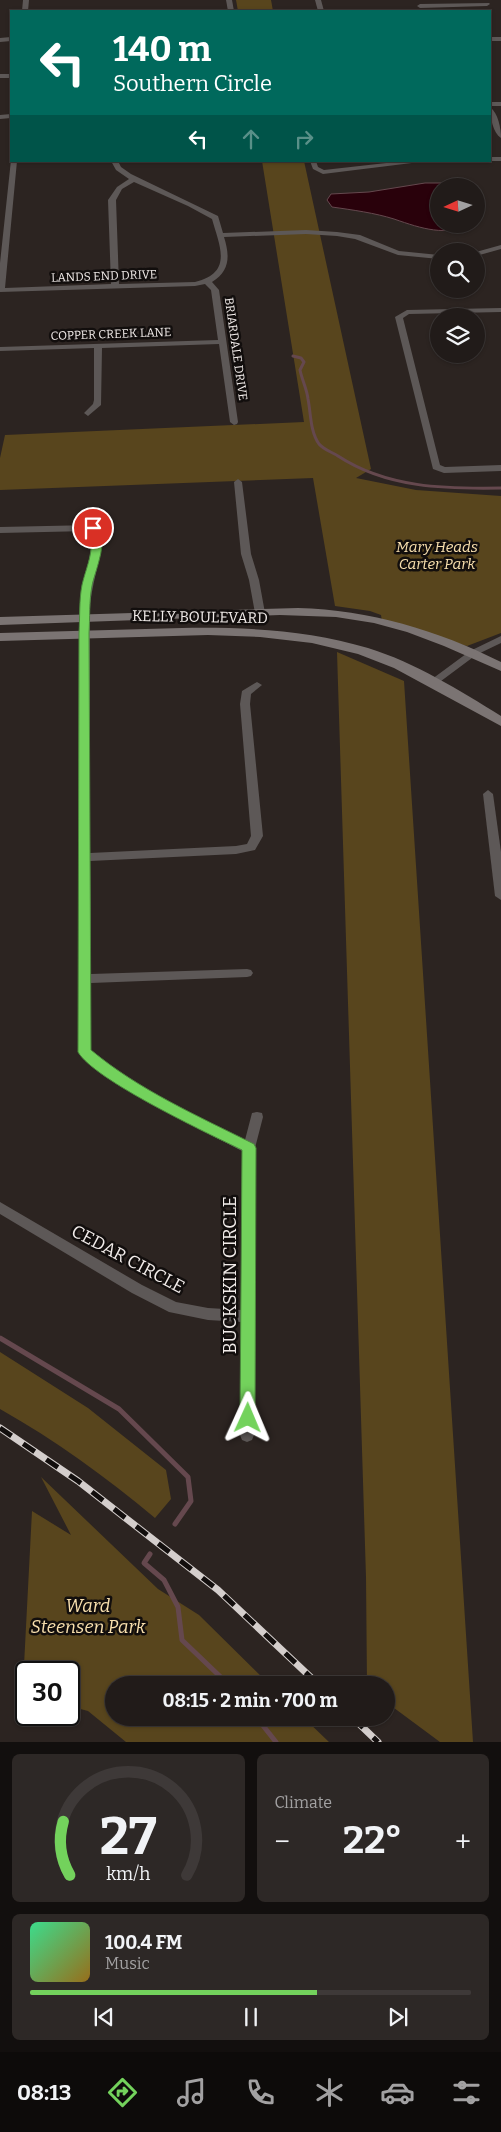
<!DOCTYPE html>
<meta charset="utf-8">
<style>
body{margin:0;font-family:Bitter,serif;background:#2d2826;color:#f1f3f6;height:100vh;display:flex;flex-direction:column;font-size:19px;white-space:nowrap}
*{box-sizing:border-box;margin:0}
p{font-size:16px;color:#a2a1a2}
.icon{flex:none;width:28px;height:28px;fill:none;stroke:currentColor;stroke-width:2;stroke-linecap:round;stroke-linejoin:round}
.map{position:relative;height:1742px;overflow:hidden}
.details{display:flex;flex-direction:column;gap:12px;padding:12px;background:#120f0e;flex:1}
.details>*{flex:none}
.banner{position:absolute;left:10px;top:10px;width:481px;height:152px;border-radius:0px;box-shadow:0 1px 4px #0004,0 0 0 1px #3e3938;background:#00695c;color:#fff;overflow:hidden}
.needle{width:32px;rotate:266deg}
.buttons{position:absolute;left:430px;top:178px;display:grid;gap:10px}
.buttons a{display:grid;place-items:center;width:55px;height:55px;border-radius:50%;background:#211b19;box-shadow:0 1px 4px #0004,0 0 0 1px #3e3938;font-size:25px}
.speed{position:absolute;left:15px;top:1661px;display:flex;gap:10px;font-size:25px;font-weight:700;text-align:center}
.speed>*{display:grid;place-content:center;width:65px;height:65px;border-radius:50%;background:#211b19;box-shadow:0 1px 4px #0004,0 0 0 1px #3e3938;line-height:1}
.speed .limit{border:2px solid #111;border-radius:8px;background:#fff;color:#111}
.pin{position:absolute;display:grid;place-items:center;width:42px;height:42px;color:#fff;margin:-21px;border:2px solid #fff;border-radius:50%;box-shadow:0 1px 5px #0007}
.me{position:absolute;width:55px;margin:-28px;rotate:1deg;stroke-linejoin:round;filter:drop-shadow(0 0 4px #0008)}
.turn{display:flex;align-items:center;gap:18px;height:105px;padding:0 20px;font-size:22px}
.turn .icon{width:65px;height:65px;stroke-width:2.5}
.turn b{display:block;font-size:35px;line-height:42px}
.lanes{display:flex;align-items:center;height:48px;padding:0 20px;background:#0003;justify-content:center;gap:25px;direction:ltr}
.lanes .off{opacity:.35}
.big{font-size:38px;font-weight:700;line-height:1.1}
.details .widget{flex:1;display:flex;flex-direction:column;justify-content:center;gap:8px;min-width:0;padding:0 18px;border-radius:8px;background:#2d2826}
.details .dial{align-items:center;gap:0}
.dial svg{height:130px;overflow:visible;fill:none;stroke:#3e3938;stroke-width:7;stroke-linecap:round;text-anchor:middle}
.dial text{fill:#f1f3f6;stroke:none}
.song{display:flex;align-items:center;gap:15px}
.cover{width:60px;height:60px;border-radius:8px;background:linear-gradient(135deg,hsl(150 70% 55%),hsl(40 70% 35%))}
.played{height:5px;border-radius:2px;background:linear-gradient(90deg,#73d25c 65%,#3e3938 65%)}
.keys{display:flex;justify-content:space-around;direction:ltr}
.heat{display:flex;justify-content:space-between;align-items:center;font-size:28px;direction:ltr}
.details .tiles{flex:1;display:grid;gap:12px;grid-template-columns:1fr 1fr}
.widget:last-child{grid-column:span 2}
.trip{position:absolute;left:105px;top:1676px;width:290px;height:50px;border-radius:25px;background:#211b19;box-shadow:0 1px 4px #0004,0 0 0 1px #3e3938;font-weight:700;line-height:50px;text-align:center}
.tabs{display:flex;height:80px;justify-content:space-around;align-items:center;background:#0d0b0a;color:#a2a1a2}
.tabs .icon{width:35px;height:35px}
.tabs .current{color:#73d25c}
.tabs b{font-size:22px;color:#f1f3f6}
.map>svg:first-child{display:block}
</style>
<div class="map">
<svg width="501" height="1742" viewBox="0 0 501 1742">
<rect width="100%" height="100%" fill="#2c2421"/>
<g fill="#58451d">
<polygon points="236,0 271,0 273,11 238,11"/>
<polygon points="262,161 304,161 371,469 356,478 416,490 501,496 501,633 467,646 382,621 381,615 370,611 335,606 313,478 0,490 0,458 5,435 304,422"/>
<polygon points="337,652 404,681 473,1742 440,1742 386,1702 386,1685 367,1685 366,1577"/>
<path d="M 0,1352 L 88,1408 L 166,1470 L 171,1499 L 155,1518 C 106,1477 55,1440 0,1409 Z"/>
<polygon points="41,1477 158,1589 199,1615 270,1685 114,1685 114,1718 304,1718 329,1742 126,1742 88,1711 69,1706 69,1672 26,1672 26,1704 22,1704 32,1511 71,1535"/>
</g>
<path fill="#29010b" stroke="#65484e" d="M 425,183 L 463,183 L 470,186 L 439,186 L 439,224 L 474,225 C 444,236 423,229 394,219 C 375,213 353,210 332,207 L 327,200 L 331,194 L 369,192 Z"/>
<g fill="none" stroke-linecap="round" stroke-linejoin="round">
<path stroke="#65484e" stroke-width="3" d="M 293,356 L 301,358 L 304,362 L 300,370 C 302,380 307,389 308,399 C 311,414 310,431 319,444 C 324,450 332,452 338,456 C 387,488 445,489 501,488"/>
<g stroke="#65484e" stroke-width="5">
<polyline points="0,1338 119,1409 188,1477 191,1501 175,1524"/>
<polyline points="150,1554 144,1563 164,1580 178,1607 182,1640 229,1685"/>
<polyline points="257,1718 276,1742"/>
</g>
<g fill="#5d5857" fill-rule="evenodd">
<polygon points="23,0 29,0 28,11 22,11"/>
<polygon points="226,0 232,0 234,11 228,11"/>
<polygon points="315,0 321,0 324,11 318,11"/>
<polygon points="489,3 490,4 487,6 420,8 417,6 420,4"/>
<polygon points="11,37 11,41 0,42 0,38"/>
<rect x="490" y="37" width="11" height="4"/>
<rect x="0" y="74" width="11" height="4"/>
<path d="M 490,107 C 498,113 501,128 501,138 C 493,133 490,117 490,107 Z"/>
<rect x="490" y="157" width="11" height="4"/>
<path d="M 11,160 L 17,161 L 5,288 L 111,284 L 108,200 L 117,187 L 129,179 L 116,170 L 111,161 L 118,161 L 121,167 L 131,174 L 218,216 L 223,233 L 306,230 L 337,232 L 360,235 L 399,251 L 439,255 L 439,259 L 398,255 L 355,239 L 337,236 L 306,234 L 224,237 C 230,256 230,271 212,282 L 219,290 L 238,422 L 237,424 L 234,425 L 230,422 L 219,344 L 102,348 L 101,405 L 88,416 L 84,413 L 93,404 L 94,400 L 94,348 L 0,351 L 0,347 L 218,340 L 211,290 L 205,284 L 195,286 L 0,292 L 0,263 ZM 134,182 L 188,206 L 212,219 C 220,247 233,273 195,282 L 119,284 L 116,200 L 122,189 Z"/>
<polygon points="310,161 316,161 318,167 324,170 404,161 428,161 323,174 313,169"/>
<polygon points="501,245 501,249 476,256 476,252"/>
<polygon points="501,308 501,312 409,314 403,318 440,465 445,467 501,465 501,471 444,473 433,469 395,317 407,310"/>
<polygon points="238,479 242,482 251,554 259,580 265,613 260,616 255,613 249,580 241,554 234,482"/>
<path d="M 93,525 L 98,528 C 105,555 91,581 90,609 L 90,853 L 236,846 L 247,844 L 251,836 L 240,704 L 242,691 L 257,682 L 262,685 L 251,694 L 250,704 L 263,836 L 255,850 L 236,854 L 90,861 L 91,974 L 247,969 L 251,970 L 253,973 L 251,976 L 247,977 L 91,983 L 91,1050 C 137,1088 192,1113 245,1140 L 252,1113 L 257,1112 L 262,1113 L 263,1117 L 255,1148 L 254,1435 L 252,1440 L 247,1442 L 242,1440 L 240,1435 L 241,1322 L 208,1320 L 169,1312 L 132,1293 L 0,1214 L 0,1202 L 142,1285 L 176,1302 L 208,1308 L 241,1310 L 242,1151 L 157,1107 L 105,1075 L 79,1052 L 79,633 C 80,618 79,604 82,589 C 85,569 95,552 89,531 L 0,533 L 0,527 Z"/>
<polygon points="501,636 501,643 476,655 437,684 429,684 428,682 470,651"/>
<polygon points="488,790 493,794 501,852 501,900 495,896 483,794"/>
</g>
<g fill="#5d5857" fill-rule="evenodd">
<rect x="490" y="102" width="11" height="4"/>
<polygon points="11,114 11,118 0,119 0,115"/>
</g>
<g fill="#7b7473" fill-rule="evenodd">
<path d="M 298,608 C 370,610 437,630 501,662 L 501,671 L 444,646 L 407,632 L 374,623 L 336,617 L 280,615 L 0,625 L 0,617 Z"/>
<path d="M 182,628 C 245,627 308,630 368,648 C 416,663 459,690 501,716 L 501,726 L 394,668 L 358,654 L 312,643 L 260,637 L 208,635 L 0,641 L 0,633 Z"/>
</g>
<g stroke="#d4cecc" stroke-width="7">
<g id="rail">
<polyline points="0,1428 78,1481 218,1590 319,1685"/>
<polyline points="353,1718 378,1742"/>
</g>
</g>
<use href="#rail" stroke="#120e0d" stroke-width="5" stroke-dasharray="14" stroke-linecap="butt"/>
</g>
<path fill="#73d25c" stroke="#4b883c" d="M 93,525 C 113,532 94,573 92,586 C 89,601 90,618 89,633 L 91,1050 C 139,1090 198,1116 254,1144 L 256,1148 L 255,1418 L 253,1423 L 248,1425 L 243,1423 L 240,1418 L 242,1150 C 209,1134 94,1080 78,1052 L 79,633 C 80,618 79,600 82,585 C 87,564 96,549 88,528 Z"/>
<g text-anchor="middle" stroke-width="5" stroke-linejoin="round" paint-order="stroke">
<g font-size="12" fill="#f2ecea" stroke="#120e0d">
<text transform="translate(104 276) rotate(-2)" y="4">LANDS END DRIVE</text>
<text transform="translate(111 334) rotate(-2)" y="4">COPPER CREEK LANE</text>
<text transform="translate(236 349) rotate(82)" y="4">BRIARDALE DRIVE</text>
</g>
<g font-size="15" font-style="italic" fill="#f9e0ae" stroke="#120e0d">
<text x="437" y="552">Mary Heads<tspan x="437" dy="17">Carter Park</tspan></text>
</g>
<g font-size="15" fill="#f2ecea" stroke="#120e0d">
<text transform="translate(200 617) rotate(1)" y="5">KELLY BOULEVARD</text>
</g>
<g font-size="18" fill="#f2ecea" stroke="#120e0d">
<text transform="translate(128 1259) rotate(28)" y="6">CEDAR CIRCLE</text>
<text transform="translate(230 1275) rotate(-90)" y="6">BUCKSKIN CIRCLE</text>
</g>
<g font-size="18" font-style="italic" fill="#f9e0ae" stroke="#120e0d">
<text x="88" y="1612">Ward<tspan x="88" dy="21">Steensen Park</tspan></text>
</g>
</g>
</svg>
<div class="buttons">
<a><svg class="needle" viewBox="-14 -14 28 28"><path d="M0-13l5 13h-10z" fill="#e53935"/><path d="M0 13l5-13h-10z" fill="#a2a1a2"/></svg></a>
<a><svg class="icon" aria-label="search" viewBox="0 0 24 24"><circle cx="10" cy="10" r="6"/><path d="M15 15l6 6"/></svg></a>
<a><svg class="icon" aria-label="layers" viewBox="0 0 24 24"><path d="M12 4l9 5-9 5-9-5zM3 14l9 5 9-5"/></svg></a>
</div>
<div class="speed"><div class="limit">30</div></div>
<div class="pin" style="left:93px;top:528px;background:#d93025"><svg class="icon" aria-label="arrive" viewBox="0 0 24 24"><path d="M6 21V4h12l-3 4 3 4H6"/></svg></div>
<svg class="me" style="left:248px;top:1418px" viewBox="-20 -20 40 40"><path d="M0-17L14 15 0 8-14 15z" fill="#73d25c" stroke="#fff" stroke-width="4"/></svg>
<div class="trip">08:15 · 2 min · 700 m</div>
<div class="banner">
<div class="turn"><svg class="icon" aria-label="left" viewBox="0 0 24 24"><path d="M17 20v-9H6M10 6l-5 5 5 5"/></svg><div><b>140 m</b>Southern Circle</div></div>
<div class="lanes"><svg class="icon" aria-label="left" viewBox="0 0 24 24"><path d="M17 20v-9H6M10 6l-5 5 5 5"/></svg><svg class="icon off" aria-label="ahead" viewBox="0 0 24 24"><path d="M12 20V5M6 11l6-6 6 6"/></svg><svg class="icon off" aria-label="right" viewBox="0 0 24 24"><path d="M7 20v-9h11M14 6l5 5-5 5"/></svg></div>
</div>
</div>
<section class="details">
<div class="tiles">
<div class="widget dial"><svg viewBox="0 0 100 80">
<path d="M14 69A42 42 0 1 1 86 69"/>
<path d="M14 69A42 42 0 0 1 10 36" stroke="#73d25c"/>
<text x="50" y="56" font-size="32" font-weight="700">27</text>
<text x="50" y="72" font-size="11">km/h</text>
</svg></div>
<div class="widget"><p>Climate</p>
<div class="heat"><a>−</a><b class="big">22°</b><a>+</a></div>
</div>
<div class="widget">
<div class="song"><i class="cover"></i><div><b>100.4 FM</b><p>Music</p></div></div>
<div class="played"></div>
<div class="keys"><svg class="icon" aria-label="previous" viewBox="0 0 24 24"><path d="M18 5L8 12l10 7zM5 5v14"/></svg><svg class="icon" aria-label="pause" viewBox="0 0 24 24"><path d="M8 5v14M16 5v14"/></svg><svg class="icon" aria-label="next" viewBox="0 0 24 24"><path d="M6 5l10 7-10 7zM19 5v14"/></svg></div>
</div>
</div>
</section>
<nav class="tabs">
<b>08:13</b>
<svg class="icon current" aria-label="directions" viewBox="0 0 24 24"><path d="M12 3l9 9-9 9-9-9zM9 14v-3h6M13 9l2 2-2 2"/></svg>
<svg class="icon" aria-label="music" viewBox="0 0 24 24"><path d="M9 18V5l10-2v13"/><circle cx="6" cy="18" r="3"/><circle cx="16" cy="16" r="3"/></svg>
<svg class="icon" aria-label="phone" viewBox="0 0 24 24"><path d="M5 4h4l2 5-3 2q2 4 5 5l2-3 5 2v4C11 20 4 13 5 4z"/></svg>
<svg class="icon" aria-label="climate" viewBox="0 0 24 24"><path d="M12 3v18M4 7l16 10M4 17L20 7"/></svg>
<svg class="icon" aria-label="car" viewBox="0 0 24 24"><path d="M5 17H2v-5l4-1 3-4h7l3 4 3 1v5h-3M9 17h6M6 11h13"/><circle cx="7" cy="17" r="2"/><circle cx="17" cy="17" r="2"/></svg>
<svg class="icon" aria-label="filters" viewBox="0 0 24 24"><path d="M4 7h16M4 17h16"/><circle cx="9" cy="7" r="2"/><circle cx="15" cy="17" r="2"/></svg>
</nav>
